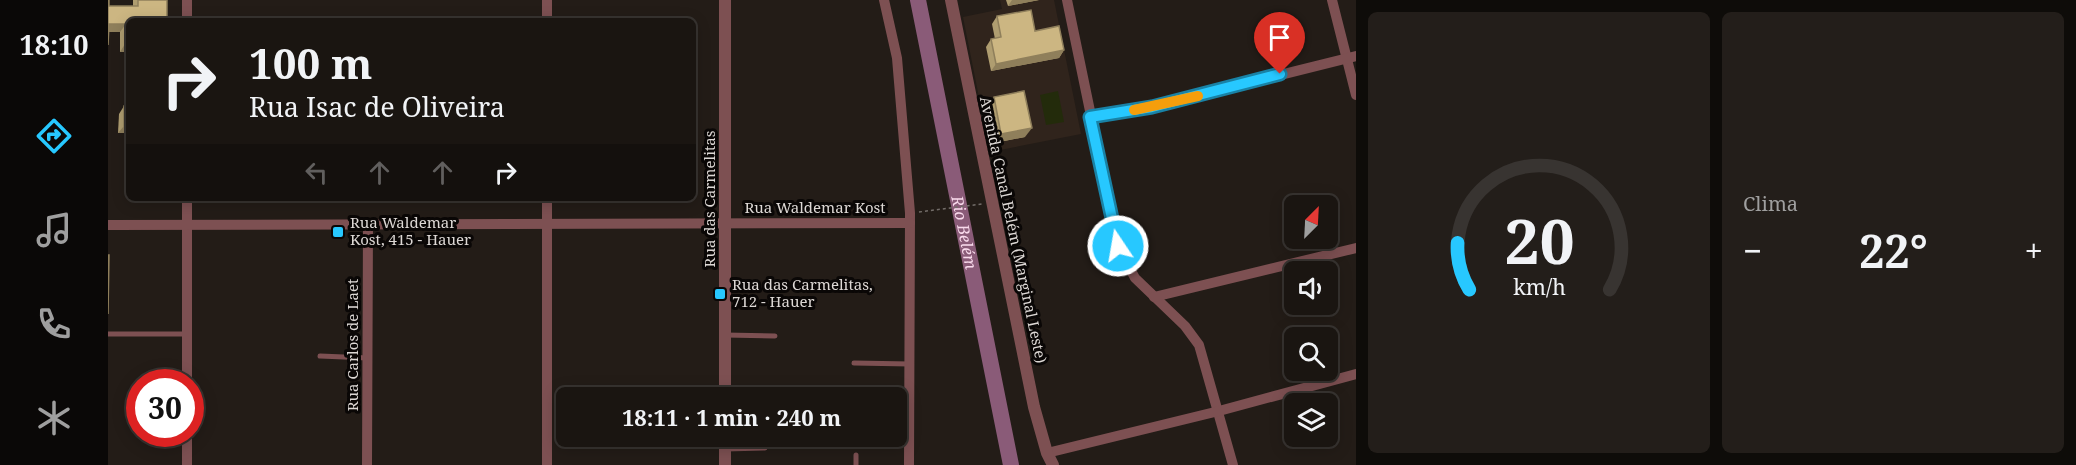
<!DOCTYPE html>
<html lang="pt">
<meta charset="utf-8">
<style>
body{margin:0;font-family:"Noto Serif",serif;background:#231e1a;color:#f1f3f6;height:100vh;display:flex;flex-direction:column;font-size:22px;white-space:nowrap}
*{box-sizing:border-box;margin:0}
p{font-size:20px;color:#9f9f9f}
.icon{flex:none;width:33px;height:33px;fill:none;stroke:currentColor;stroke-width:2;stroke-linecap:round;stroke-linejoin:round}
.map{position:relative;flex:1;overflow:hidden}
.sheet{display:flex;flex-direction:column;gap:12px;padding:12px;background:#0e0c09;width:720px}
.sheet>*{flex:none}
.guide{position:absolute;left:18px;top:18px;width:570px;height:183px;border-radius:9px;box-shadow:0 3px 15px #0003,0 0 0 2px #383431;background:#1a1511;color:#f1f3f6;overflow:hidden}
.needle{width:39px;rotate:24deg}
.fabs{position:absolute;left:1176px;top:195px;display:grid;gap:12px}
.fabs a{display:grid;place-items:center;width:54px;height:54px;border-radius:9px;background:#1a1511;box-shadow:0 3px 15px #0003,0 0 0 2px #383431;font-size:30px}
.speed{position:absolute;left:18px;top:369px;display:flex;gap:12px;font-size:30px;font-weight:700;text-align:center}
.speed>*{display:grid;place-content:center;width:78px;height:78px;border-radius:50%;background:#1a1511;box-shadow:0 3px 15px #0003,0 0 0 2px #383431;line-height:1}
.speed .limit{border:9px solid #d22;background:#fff;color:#111}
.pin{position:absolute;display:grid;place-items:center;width:51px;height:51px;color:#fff;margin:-62px -26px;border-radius:50% 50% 50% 0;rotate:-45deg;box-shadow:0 0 6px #0007}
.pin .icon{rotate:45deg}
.me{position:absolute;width:66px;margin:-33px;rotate:348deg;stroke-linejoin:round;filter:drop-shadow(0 0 4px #0008)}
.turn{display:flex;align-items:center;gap:21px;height:126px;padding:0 24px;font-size:27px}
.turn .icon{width:78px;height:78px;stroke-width:2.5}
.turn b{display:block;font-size:42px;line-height:51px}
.lanes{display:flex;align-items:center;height:57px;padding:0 24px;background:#0003;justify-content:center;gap:30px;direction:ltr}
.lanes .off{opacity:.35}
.big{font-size:45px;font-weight:700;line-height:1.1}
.sheet .tile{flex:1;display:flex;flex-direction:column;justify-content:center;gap:9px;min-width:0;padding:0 21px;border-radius:9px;background:#231e1a}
.sheet .dial{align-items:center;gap:0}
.dial svg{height:156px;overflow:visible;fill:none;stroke:#383431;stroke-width:7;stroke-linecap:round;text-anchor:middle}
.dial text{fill:#f1f3f6;stroke:none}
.heat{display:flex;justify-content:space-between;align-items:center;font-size:33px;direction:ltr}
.sheet .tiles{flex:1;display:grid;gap:12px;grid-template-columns:repeat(2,1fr)}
.trip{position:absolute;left:448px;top:387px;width:351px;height:60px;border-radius:9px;background:#1a1511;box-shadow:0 3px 15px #0003,0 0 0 2px #383431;font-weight:700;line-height:60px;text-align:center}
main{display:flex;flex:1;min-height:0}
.tab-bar{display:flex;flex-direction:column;width:108px;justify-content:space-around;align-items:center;background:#0a0807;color:#9f9f9f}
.tab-bar .icon{width:42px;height:42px}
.tab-bar .on{color:#27c8ff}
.tab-bar b{font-size:27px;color:#f1f3f6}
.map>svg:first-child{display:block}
</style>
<main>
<nav class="tab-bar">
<b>18:10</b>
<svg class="icon on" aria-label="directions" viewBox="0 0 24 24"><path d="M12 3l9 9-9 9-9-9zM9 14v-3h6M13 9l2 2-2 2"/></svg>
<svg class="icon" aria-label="music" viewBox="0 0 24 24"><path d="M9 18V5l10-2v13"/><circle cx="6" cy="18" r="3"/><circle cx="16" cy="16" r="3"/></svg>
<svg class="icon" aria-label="phone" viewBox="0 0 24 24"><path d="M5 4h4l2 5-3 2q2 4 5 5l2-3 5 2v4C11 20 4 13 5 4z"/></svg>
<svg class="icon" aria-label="climate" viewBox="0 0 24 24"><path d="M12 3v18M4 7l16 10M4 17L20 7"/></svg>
</nav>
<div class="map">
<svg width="1248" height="465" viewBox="0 0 1248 465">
<rect width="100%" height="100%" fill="#231c17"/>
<polygon fill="#30241c" points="892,0 946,0 973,134 882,152 855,17 894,9"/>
<polygon fill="#232b0b" points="950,91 956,122 938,125 932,95"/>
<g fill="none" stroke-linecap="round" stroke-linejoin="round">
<path stroke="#8a5b78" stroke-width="16" id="s1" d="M 810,0 L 903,465"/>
<polyline stroke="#736d69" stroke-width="1.5" stroke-dasharray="3 3" stroke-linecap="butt" points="811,212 874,204"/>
<g stroke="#7d5052" stroke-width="5">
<polyline points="0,334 79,334"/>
<polyline points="617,335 667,336"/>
<polyline points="212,356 260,358"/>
<polyline points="746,363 802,364"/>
<polyline points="760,397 801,396"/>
<polyline points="617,449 657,448"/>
<polyline points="748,455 748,465"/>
</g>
<g stroke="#7d5052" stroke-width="10">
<polyline points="79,0 79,21"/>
<polyline points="776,0 789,58 802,213 801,465"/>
<polyline points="959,0 1010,246 1027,278 1077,326 1091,345 1125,465"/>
<polyline points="1224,0 1248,95"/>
<polyline points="439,21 439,0"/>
<polyline points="983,117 1044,107 1248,56"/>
<polyline points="79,198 79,382"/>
<polyline points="0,225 802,223"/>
<polyline points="1046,297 1248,248"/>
<polyline points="939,453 1111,411 1248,374"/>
<polyline points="79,465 79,434"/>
<polyline points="259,465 260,225"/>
<polyline points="439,465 439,198"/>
</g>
<g stroke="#7d5052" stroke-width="12">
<polyline points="617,0 617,398"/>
<polyline points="843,0 926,407 939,453 945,465"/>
<polyline points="617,436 617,465"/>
</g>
</g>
<g fill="#af9d70">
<polygon points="25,0 59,0 21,52 12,52 12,32 0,32 1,6 25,6"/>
<polygon points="898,0 931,0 900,6"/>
<polygon points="889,16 927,31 956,50 951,58 883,71 878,47 883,39 887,39 884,24"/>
<polygon points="886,97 917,137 886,143 879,106"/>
<polygon points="16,106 21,133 10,133 11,114"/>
</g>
<g fill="#8f7f5b">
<polygon points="904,0 931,0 900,6"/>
<polygon points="1,24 18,24 12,32 0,32"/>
<polygon points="17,44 21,45 21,52 12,52"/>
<polygon points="956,50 951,58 883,71 888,64"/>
<polygon points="16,126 21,126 21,133 10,133"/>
<polygon points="924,128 917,137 886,143 893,134"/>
</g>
<g fill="#ccb682" stroke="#8f7f5b" stroke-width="1.5">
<polygon points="0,0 1,0 1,6 30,6 30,0 59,0 59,21 21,21 21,45 17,44 18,24 1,24 0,45"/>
<polygon points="923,10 927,31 951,26 956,50 888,64 883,39 893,37 889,16"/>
<polygon points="916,91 924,128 893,134 886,97"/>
<rect x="16" y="106" width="5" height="20"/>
<polygon points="0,255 1,255 0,314"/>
</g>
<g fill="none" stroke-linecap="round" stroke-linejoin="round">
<g stroke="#1982a6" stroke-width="15">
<polyline id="route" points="1010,246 982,117 1044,107 1172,74"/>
</g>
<use href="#route" stroke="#27c8ff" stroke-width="10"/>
<polyline stroke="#f59e0b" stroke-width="10" points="1026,110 1090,96"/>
</g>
<g fill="#27c8ff" stroke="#0a0706" stroke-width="2">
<rect x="224" y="226" width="12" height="12" rx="3"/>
<rect x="606" y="288" width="12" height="12" rx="3"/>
</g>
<g text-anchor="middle" stroke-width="6" stroke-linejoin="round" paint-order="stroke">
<g font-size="15" fill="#ddd8d5" stroke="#0a0706">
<text transform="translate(602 199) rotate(-90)" y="5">Rua das Carmelitas</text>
<text x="707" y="213">Rua Waldemar Kost</text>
<text transform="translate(905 230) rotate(78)" y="5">Avenida Canal Belém (Marginal Leste)</text>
<text transform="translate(245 345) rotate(-90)" y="5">Rua Carlos de Laet</text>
</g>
<g font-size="15" fill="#ddd8d5" stroke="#0a0706" text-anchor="start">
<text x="242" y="228">Rua Waldemar<tspan x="242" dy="17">Kost, 415 - Hauer</tspan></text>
<text x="624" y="290">Rua das Carmelitas,<tspan x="624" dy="17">712 - Hauer</tspan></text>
</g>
<g font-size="16" font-style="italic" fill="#f9daec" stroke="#0a0706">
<text dy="6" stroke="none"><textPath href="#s1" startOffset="237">Rio Belém</textPath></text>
</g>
</g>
</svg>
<div class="fabs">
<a><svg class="needle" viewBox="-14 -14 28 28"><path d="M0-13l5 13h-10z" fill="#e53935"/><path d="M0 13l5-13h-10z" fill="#9f9f9f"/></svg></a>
<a><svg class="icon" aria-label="sound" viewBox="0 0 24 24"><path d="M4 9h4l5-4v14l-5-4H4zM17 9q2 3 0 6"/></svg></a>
<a><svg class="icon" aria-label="search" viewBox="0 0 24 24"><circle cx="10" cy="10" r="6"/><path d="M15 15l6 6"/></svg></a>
<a><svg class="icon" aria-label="layers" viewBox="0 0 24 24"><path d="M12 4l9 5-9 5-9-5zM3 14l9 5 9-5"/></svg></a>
</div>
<div class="speed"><div class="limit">30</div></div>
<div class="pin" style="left:1172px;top:74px;background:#d93025"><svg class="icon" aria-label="arrive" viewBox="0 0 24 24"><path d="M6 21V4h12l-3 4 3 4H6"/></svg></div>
<svg class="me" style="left:1010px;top:246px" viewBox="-20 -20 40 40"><circle r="17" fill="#27c8ff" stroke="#fff" stroke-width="3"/><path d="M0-11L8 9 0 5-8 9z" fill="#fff"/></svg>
<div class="trip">18:11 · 1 min · 240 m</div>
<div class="guide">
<div class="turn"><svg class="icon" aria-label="right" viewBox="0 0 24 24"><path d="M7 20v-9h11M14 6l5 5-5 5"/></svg><div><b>100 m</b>Rua Isac de Oliveira</div></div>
<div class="lanes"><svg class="icon off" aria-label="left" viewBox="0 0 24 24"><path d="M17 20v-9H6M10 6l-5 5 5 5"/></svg><svg class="icon off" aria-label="ahead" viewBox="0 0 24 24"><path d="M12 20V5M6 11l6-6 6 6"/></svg><svg class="icon off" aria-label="ahead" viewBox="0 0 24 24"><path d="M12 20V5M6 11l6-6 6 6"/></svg><svg class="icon" aria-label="right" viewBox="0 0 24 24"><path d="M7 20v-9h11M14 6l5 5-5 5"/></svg></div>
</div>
</div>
<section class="sheet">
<div class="tiles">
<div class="tile dial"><svg viewBox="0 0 100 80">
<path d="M14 69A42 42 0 1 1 86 69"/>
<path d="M14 69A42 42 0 0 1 8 45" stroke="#27c8ff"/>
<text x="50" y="56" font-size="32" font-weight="700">20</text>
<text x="50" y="72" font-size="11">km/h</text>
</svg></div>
<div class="tile"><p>Clima</p>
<div class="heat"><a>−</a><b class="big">22°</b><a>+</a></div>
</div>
</div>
</section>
</main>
